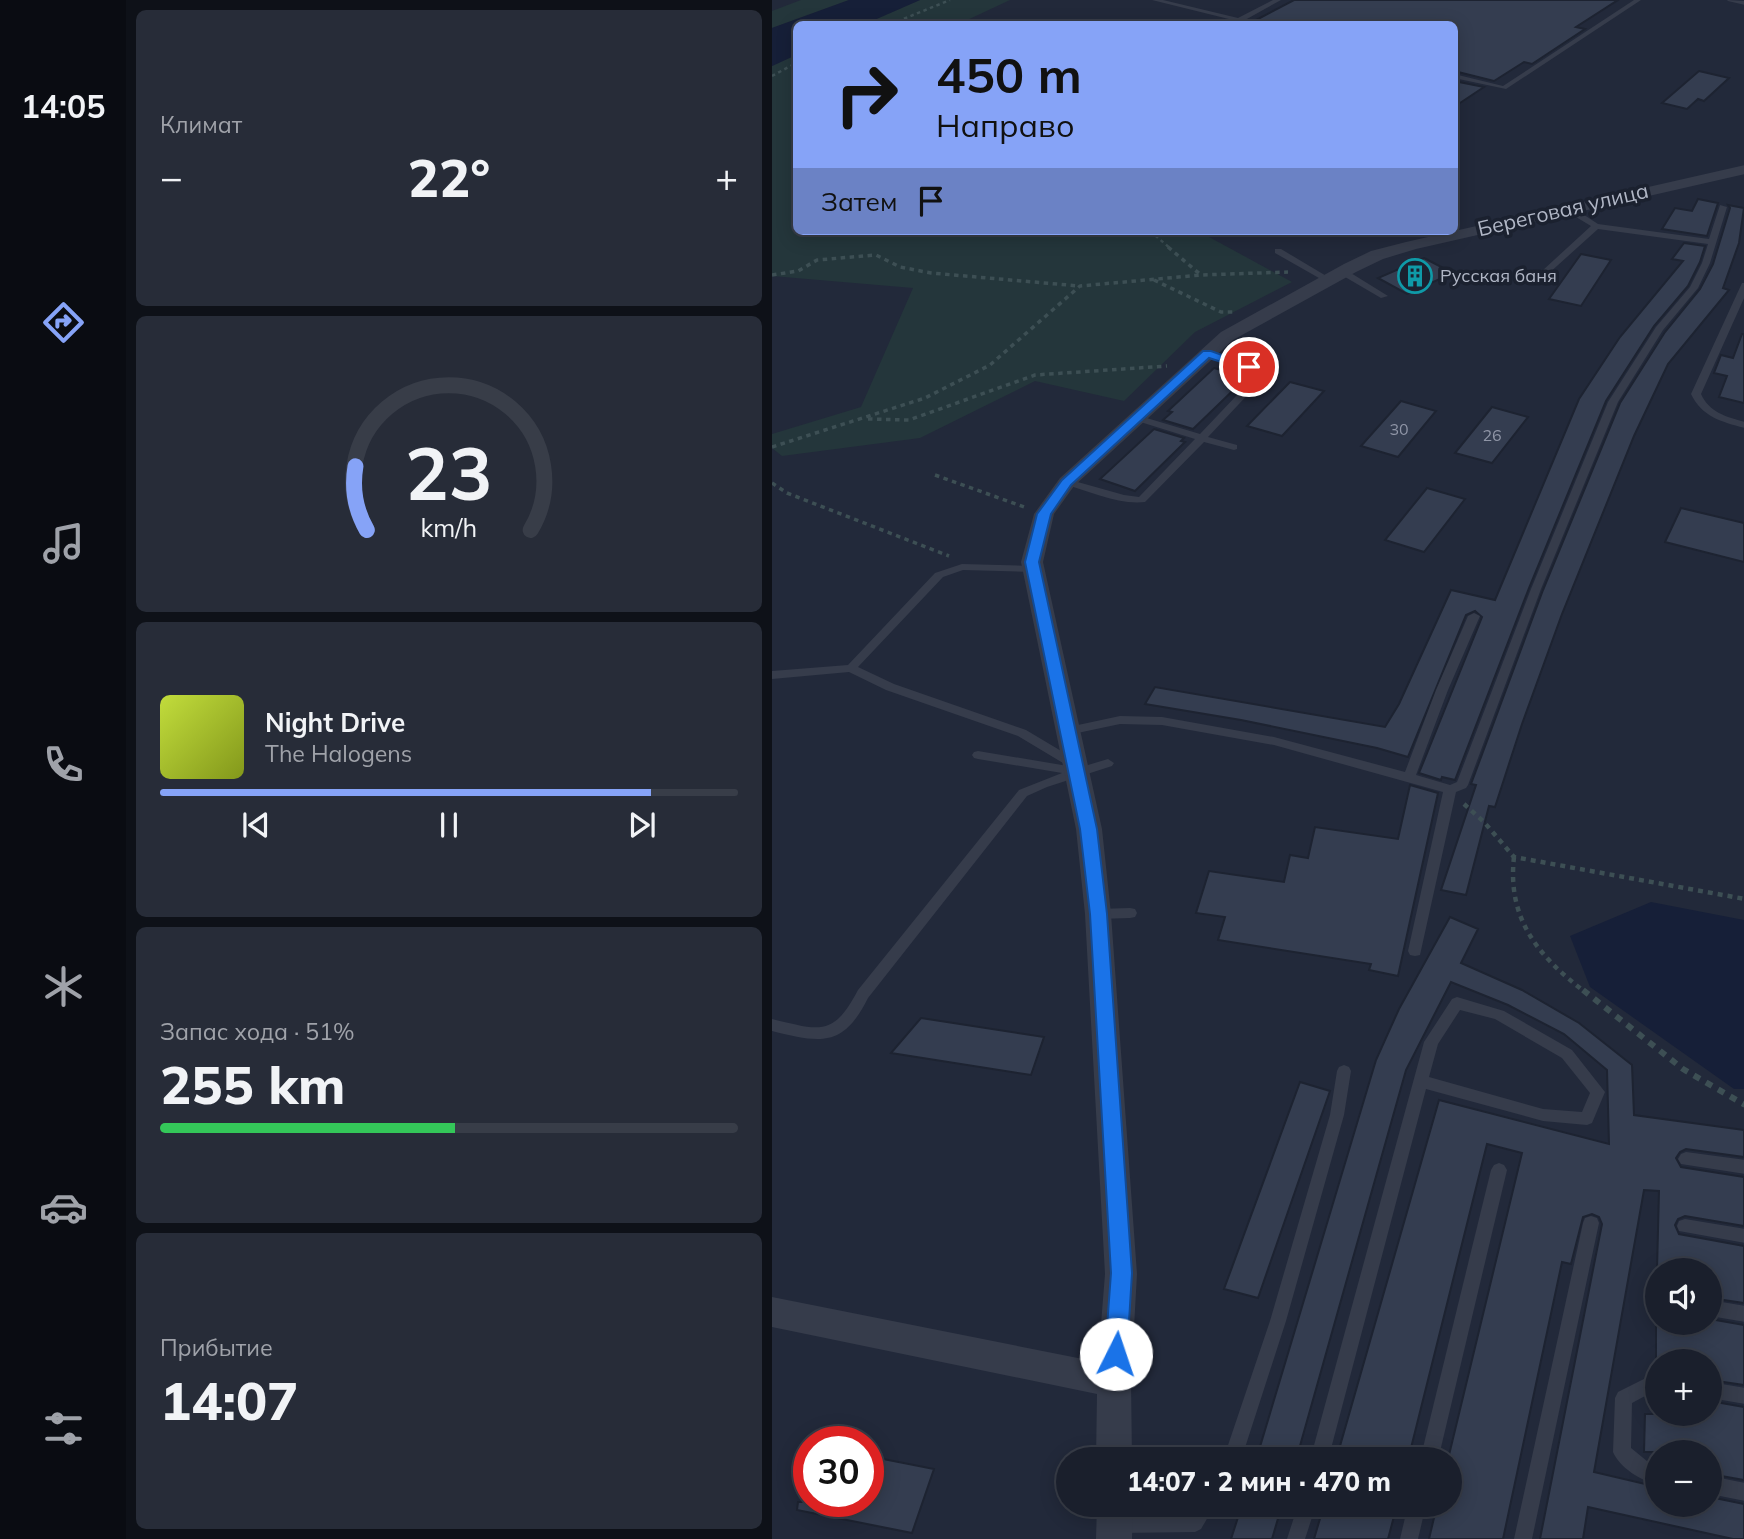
<!DOCTYPE html>
<html lang="ru">
<meta charset="utf-8">
<style>
body{margin:0;font-family:Mulish,sans-serif;background:#272c38;color:#f1f3f6;height:100vh;display:flex;flex-direction:column;font-size:26px;white-space:nowrap}
*{box-sizing:border-box;margin:0}
p{font-size:23px;color:#9fa2a9}
.icon{flex:none;width:38px;height:38px;fill:none;stroke:currentColor;stroke-width:2;stroke-linecap:round;stroke-linejoin:round}
.map{position:relative;flex:1;overflow:hidden}
.sheet{display:flex;flex-direction:column;gap:10px;padding:10px;background:#0e1118;width:646px}
.sheet>*{flex:none}
.banner{position:absolute;left:21px;top:21px;width:665px;height:214px;border-radius:10px;box-shadow:0 4px 18px #0003,0 0 0 2px #383d48;background:#86a3f7;color:#111;overflow:hidden}
.tools{position:absolute;left:873px;top:1258px;display:grid;gap:14px}
.tools a{display:grid;place-items:center;width:77px;height:77px;border-radius:50%;background:#1a1f2c;box-shadow:0 4px 18px #0003,0 0 0 2px #383d48;font-size:35px}
.speed{position:absolute;left:21px;top:1426px;display:flex;gap:14px;font-size:35px;font-weight:700;text-align:center}
.speed>*{display:grid;place-content:center;width:91px;height:91px;border-radius:50%;background:#1a1f2c;box-shadow:0 4px 18px #0003,0 0 0 2px #383d48;line-height:1}
.speed .limit{border:10px solid #d22;background:#fff;color:#111}
.pin{position:absolute;display:grid;place-items:center;width:60px;height:60px;color:#fff;margin:-30px;border:4px solid #fff;border-radius:50%;box-shadow:0 2px 7px #0007}
.me{position:absolute;width:77px;margin:-38px;rotate:4deg;stroke-linejoin:round;filter:drop-shadow(0 0 5px #0008)}
.turn{display:flex;align-items:center;gap:24px;height:147px;padding:0 28px;font-size:32px}
.turn .icon{width:91px;height:91px;stroke-width:2.5}
.turn b{display:block;font-size:49px;line-height:60px}
.then{display:flex;align-items:center;height:66px;padding:0 28px;background:#0003;gap:14px;font-size:26px}
.big{font-size:52px;font-weight:800;line-height:1.1}
.sheet .widget{flex:1;display:flex;flex-direction:column;justify-content:center;gap:10px;min-width:0;padding:0 24px;border-radius:10px;background:#272c38}
.sheet .dial{align-items:center;gap:0}
.dial svg{height:182px;overflow:visible;fill:none;stroke:#383d48;stroke-width:7;stroke-linecap:round;text-anchor:middle}
.dial text{fill:#f1f3f6;stroke:none}
.song{display:flex;align-items:center;gap:21px}
.cover{width:84px;height:84px;border-radius:10px;background:linear-gradient(135deg,hsl(70 70% 55%),hsl(70 70% 35%))}
.played{height:7px;border-radius:4px;background:linear-gradient(90deg,#86a3f7 85%,#383d48 85%)}
.keys{display:flex;justify-content:space-around;direction:ltr}
.heat{display:flex;justify-content:space-between;align-items:center;font-size:38px;direction:ltr}
.charge{height:10px;border-radius:5px;background:linear-gradient(90deg,#34c759 51%,#383d48 0)}
.trip{position:absolute;left:284px;top:1447px;width:406px;height:70px;border-radius:35px;background:#1a1f2c;box-shadow:0 4px 18px #0003,0 0 0 2px #383d48;font-weight:800;line-height:70px;text-align:center}
main{display:flex;flex:1;min-height:0}
.tab-bar{display:flex;flex-direction:column;width:126px;justify-content:space-around;align-items:center;background:#0a0c12;color:#9fa2a9}
.tab-bar .icon{width:49px;height:49px}
.tab-bar .current{color:#86a3f7}
.tab-bar b{font-size:32px;color:#f1f3f6}
.map>svg:first-child{display:block}
</style>
<main>
<nav class="tab-bar">
<b>14:05</b>
<svg class="icon current" aria-label="directions" viewBox="0 0 24 24"><path d="M12 3l9 9-9 9-9-9zM9 14v-3h6M13 9l2 2-2 2"/></svg>
<svg class="icon" aria-label="music" viewBox="0 0 24 24"><path d="M9 18V5l10-2v13"/><circle cx="6" cy="18" r="3"/><circle cx="16" cy="16" r="3"/></svg>
<svg class="icon" aria-label="phone" viewBox="0 0 24 24"><path d="M5 4h4l2 5-3 2q2 4 5 5l2-3 5 2v4C11 20 4 13 5 4z"/></svg>
<svg class="icon" aria-label="climate" viewBox="0 0 24 24"><path d="M12 3v18M4 7l16 10M4 17L20 7"/></svg>
<svg class="icon" aria-label="car" viewBox="0 0 24 24"><path d="M5 17H2v-5l4-1 3-4h7l3 4 3 1v5h-3M9 17h6M6 11h13"/><circle cx="7" cy="17" r="2"/><circle cx="17" cy="17" r="2"/></svg>
<svg class="icon" aria-label="filters" viewBox="0 0 24 24"><path d="M4 7h16M4 17h16"/><circle cx="9" cy="7" r="2"/><circle cx="15" cy="17" r="2"/></svg>
</nav>
<section class="sheet">
<div class="widget"><p>Климат</p>
<div class="heat"><a>−</a><b class="big">22°</b><a>+</a></div>
</div>
<div class="widget dial"><svg viewBox="0 0 100 80">
<path d="M14 69A42 42 0 1 1 86 69"/>
<path d="M14 69A42 42 0 0 1 9 41" stroke="#86a3f7"/>
<text x="50" y="56" font-size="32" font-weight="700">23</text>
<text x="50" y="72" font-size="11">km/h</text>
</svg></div>
<div class="widget">
<div class="song"><i class="cover"></i><div><b>Night Drive</b><p>The Halogens</p></div></div>
<div class="played"></div>
<div class="keys"><svg class="icon" aria-label="previous" viewBox="0 0 24 24"><path d="M18 5L8 12l10 7zM5 5v14"/></svg><svg class="icon" aria-label="pause" viewBox="0 0 24 24"><path d="M8 5v14M16 5v14"/></svg><svg class="icon" aria-label="next" viewBox="0 0 24 24"><path d="M6 5l10 7-10 7zM19 5v14"/></svg></div>
</div>
<div class="widget"><p>Запас хода · 51%</p><b class="big">255 km</b><div class="charge"></div></div>
<div class="widget"><p>Прибытие</p><b class="big">14:07</b></div>
</section>
<div class="map">
<svg width="973" height="1539" viewBox="0 0 973 1539">
<rect width="100%" height="100%" fill="#22293a"/>
<g fill="#24363b">
<polygon points="29,0 77,0 0,28 0,11"/>
<polygon points="148,0 238,0 191,22 199,24 93,24"/>
<polygon points="24,55 24,231 426,231 520,282 423,332 352,401 263,381 148,438 10,456 0,448 0,434 89,407 141,288 0,276 0,66"/>
</g>
<g fill="#161f38">
<polygon points="77,0 148,0 93,24 24,24 24,55 0,66 0,28"/>
<polygon points="879,902 972,920 972,1089 962,1089 818,987 798,936"/>
</g>
<g fill="#343d50" stroke="#1d2331" stroke-width="2">
<polygon points="522,0 846,0 804,27 813,29 760,64 752,62 722,81 682,71 682,24 488,24 484,20"/>
<polygon points="927,71 957,78 932,101 926,99 915,109 890,103"/>
<polygon points="682,81 712,87 682,107"/>
<polygon points="926,199 946,203 935,236 890,229 903,208 920,211"/>
<polygon points="956,205 972,208 967,243 951,288 957,290 896,364 862,436 790,614 750,724 723,807 717,806 694,895 669,890 704,785 699,784 771,590 848,403 893,332 928,289 941,264 958,208"/>
<polygon points="912,243 933,246 928,262 916,286 882,326 834,401 757,588 683,780 670,777 669,780 647,773 710,617 703,611 694,615 636,757 605,748 469,720 373,704 383,687 613,727 627,704 679,590 723,600 807,399 848,337 911,261 900,259"/>
<polygon points="809,254 839,260 809,306 777,299"/>
<polygon points="652,258 681,273 635,294 606,278"/>
<polygon points="970,334 972,334 972,403 947,397 955,376 942,373 949,355 961,358"/>
<polygon points="442,368 475,377 421,429 391,420 400,412 396,411"/>
<polygon points="518,382 552,391 510,436 475,426"/>
<polygon points="629,401 664,411 626,457 589,446"/>
<polygon points="720,407 756,417 720,463 683,453"/>
<polygon points="382,429 412,438 409,441 413,442 363,491 328,479"/>
<polygon points="655,488 693,499 652,552 613,540"/>
<polygon points="909,508 972,523 972,562 893,542"/>
<polygon points="638,785 666,793 626,976 597,970 599,964 446,940 453,917 424,913 437,871 512,882 518,855 536,858 543,827 626,839"/>
<polygon points="678,917 706,929 689,963 750,990 807,1023 860,1065 862,1115 972,1130 972,1157 914,1149 908,1152 904,1158 909,1167 972,1177 972,1226 913,1216 906,1219 903,1225 907,1234 972,1246 972,1303 938,1298 938,1270 885,1270 887,1191 872,1190 822,1472 886,1487 886,1505 938,1505 938,1497 972,1504 972,1539 961,1539 816,1507 811,1539 768,1539 830,1224 827,1217 820,1214 811,1217 799,1264 790,1262 731,1539 657,1539 665,1505 677,1505 677,1455 750,1153 715,1144 636,1460 564,1460 667,1100 837,1144 835,1070 792,1034 736,1005 679,982 634,1070 524,1460 484,1460 604,1060 627,1009"/>
<polygon points="149,1018 272,1037 259,1075 119,1053"/>
<polygon points="528,1082 558,1091 486,1298 452,1289"/>
<polygon points="938,1319 972,1325 972,1385 938,1380 938,1362 884,1362 884,1323 938,1323"/>
<polygon points="938,1401 972,1407 972,1480 938,1474 938,1452 872,1452 873,1414 938,1414"/>
<polygon points="96,1456 162,1469 140,1533 25,1510 26,1502 96,1502"/>
<polygon points="470,1505 510,1505 500,1539 459,1539"/>
<polygon points="552,1505 625,1505 616,1539 542,1539"/>
</g>
<g fill="none" stroke-linecap="round" stroke-linejoin="round">
<g stroke="#3d4f54" stroke-width="2.5" stroke-dasharray="3.5 3.5" stroke-linecap="butt">
<polyline points="119,24 178,0"/>
<polyline points="0,76 24,63"/>
<polyline points="378,231 399,249"/>
</g>
<g stroke="#3d4f54" stroke-width="3.5" stroke-dasharray="4.5 4.5" stroke-linecap="butt">
<polyline points="396,247 429,275"/>
<polyline points="0,275 26,271 45,260 104,255 128,267 159,273 307,286"/>
<polyline points="382,280 449,312 464,312"/>
<polyline points="96,419 137,420 263,375 395,366"/>
<polyline points="0,447 153,398 218,365 308,286 429,275 516,272"/>
<polyline points="163,475 255,508"/>
<polyline points="0,483 15,493 177,556"/>
</g>
<g stroke="#3d4f54" stroke-width="4.5" stroke-dasharray="5 5" stroke-linecap="butt">
<polyline points="692,804 712,822 742,857 973,899"/>
<path d="M 742,857 C 735,919 766,956 813,992"/>
</g>
<polyline stroke="#3d4f54" stroke-width="6" stroke-dasharray="7 7" stroke-linecap="butt" points="811,990 911,1069 973,1105"/>
<g fill="#363c4b" fill-rule="evenodd">
<polygon points="380,0 391,0 466,18 501,0 509,0 473,20 485,23 486,24 477,24"/>
<polygon points="862,0 869,0 734,89 682,78 682,74 731,86"/>
<polygon points="955,0 973,1 973,5 956,1"/>
<polygon points="948,205 955,207 938,263 926,288 891,330 846,402 769,589 696,785 694,788 684,792 648,955 643,956 638,955 636,951 671,792 502,745 390,725 348,724 296,735 292,734 290,731 292,728 348,716 390,717 502,737 633,772 664,690 696,616 702,613 708,616 676,690 644,775 678,785 685,782 759,589 836,402 884,327 918,287 930,263 936,244 826,229 765,284 758,282 819,226 794,211 794,207 800,207 826,224 937,239"/>
<polygon points="503,249 509,249 561,280 554,282 503,253"/>
<polygon points="568,270 574,270 616,296 609,298 568,274"/>
<path d="M 970,283 L 973,283 L 973,296 L 929,394 C 937,412 954,417 973,422 L 973,428 C 950,422 930,417 919,394 Z"/>
<path d="M 435,351 L 466,359 L 496,373 L 436,437 L 465,445 L 465,449 L 462,450 L 432,442 L 373,502 C 346,505 317,491 291,484 L 291,480 L 295,479 L 352,495 L 367,497 L 423,439 L 362,420 L 362,416 L 368,416 L 428,434 L 485,374 L 460,363 L 432,356 L 430,354 Z"/>
<path d="M 190,564 L 261,566 L 266,569 L 261,572 L 191,570 L 171,577 L 86,667 L 122,684 L 254,730 L 306,761 L 308,764 L 304,768 L 306,768 L 336,759 L 342,763 L 340,766 L 275,787 L 255,796 L 96,998 C 71,1048 49,1043 0,1031 L 0,1019 C 47,1030 61,1038 86,990 L 247,790 L 290,773 L 206,759 L 202,758 L 200,755 L 202,752 L 206,751 L 296,766 L 246,736 L 114,690 L 77,672 L 0,679 L 0,671 L 76,665 L 163,573 Z"/>
<polygon points="358,908 363,909 365,913 363,917 358,918 326,919 321,918 319,914 321,910 326,909"/>
<path d="M 685,997 L 732,1011 L 800,1050 L 833,1092 L 820,1123 L 815,1125 L 771,1121 L 654,1089 L 556,1460 L 538,1460 L 652,1042 L 680,999 ZM 688,1010 L 723,1019 L 790,1058 L 818,1093 L 810,1112 L 771,1109 L 657,1077 L 666,1044 Z"/>
<polygon points="572,1065 577,1067 579,1071 572,1115 514,1321 469,1460 451,1460 498,1321 558,1115 565,1071 567,1067"/>
<polygon points="914,1152 973,1160 973,1174 909,1164 906,1159 909,1154"/>
<polygon points="727,1163 732,1165 735,1170 666,1460 648,1460 719,1170 722,1165"/>
<polygon points="819,1216 825,1218 827,1223 760,1539 742,1539 811,1223 813,1218"/>
<polygon points="913,1219 973,1229 973,1243 907,1231 905,1226 907,1221"/>
<polygon points="938,1300 973,1306 973,1322 938,1316"/>
<path d="M 886,1372 L 886,1389 L 860,1403 L 859,1448 L 881,1466 L 886,1466 L 886,1484 C 870,1482 847,1467 841,1452 L 843,1398 L 846,1392 Z"/>
<polygon points="938,1382 973,1388 973,1404 938,1398"/>
<polygon points="938,1476 973,1483 973,1501 938,1494"/>
<polygon points="424,1505 443,1505 429,1529 423,1532 347,1533 341,1530 338,1524 341,1518 347,1515 418,1514"/>
<polygon points="526,1505 544,1505 533,1539 515,1539"/>
<polygon points="636,1505 654,1505 646,1539 628,1539"/>
</g>
<g fill="#363c4b" fill-rule="evenodd">
<polygon points="973,165 973,174 644,249 611,259 584,272 461,340 302,486 282,514 271,562 330,829 339,914 365,1274 359,1381 360,1460 324,1460 325,1394 0,1327 0,1297 326,1362 333,1274 313,914 304,829 249,562 262,514 288,478 449,332 572,264 599,251 634,242"/>
<polygon points="325,1505 361,1505 360,1539 324,1539"/>
</g>
</g>
<polygon fill="#1a73e8" stroke="#114b97" stroke-width="2" points="431,351 439,351 483,367 477,371 437,358 299,485 279,514 267,562 325,829 335,914 360,1273 355,1354 352,1361 344,1364 336,1361 333,1354 339,1273 318,914 308,829 253,562 265,514 290,480"/>
<defs>
<g id="building-ring" transform="scale(1.75)"><circle r="9.5" fill="#1b212f" stroke="#0f9aa8" stroke-width="1.5"/><path d="M-4-6H4V6H1V3H-1V6H-4ZM-2.5-4.3h1.7v1.8h-1.7ZM.8-4.3h1.7v1.8H.8ZM-2.5-1h1.7V.8h-1.7ZM.8-1h1.7V.8H.8Z" fill="#0f9aa8"/></g>
</defs>
<g fill-rule="evenodd">
<use href="#building-ring" x="643" y="276"/>
</g>
<g text-anchor="middle" stroke-width="7" stroke-linejoin="round" paint-order="stroke">
<g font-size="16" fill="#9096a7">
<text x="627" y="435">30</text>
<text x="720" y="441">26</text>
</g>
<g font-size="18" fill="#b1b7c6" stroke="#1b212f" text-anchor="start">
<text x="668" y="282">Русская баня</text>
</g>
<g font-size="21" fill="#b1b7c6" stroke="#1b212f">
<text transform="translate(791 210) rotate(-13)" y="7">Береговая улица</text>
</g>
</g>
</svg>
<div class="tools">
<a><svg class="icon" aria-label="sound" viewBox="0 0 24 24"><path d="M4 9h4l5-4v14l-5-4H4zM17 9q2 3 0 6"/></svg></a>
<a>+</a>
<a>−</a>
</div>
<div class="speed"><div class="limit">30</div></div>
<div class="pin" style="left:477px;top:367px;background:#d93025"><svg class="icon" aria-label="arrive" viewBox="0 0 24 24"><path d="M6 21V4h12l-3 4 3 4H6"/></svg></div>
<svg class="me" style="left:344px;top:1354px" viewBox="-20 -20 40 40"><circle r="19" fill="#fff"/><path d="M0-13L10 11 0 6-10 11z" fill="#1a73e8"/></svg>
<div class="trip">14:07 · 2 мин · 470 m</div>
<div class="banner">
<div class="turn"><svg class="icon" aria-label="right" viewBox="0 0 24 24"><path d="M7 20v-9h11M14 6l5 5-5 5"/></svg><div><b>450 m</b>Направо</div></div>
<div class="then">Затем<svg class="icon" aria-label="arrive" viewBox="0 0 24 24"><path d="M6 21V4h12l-3 4 3 4H6"/></svg></div>
</div>
</div>
</main>
